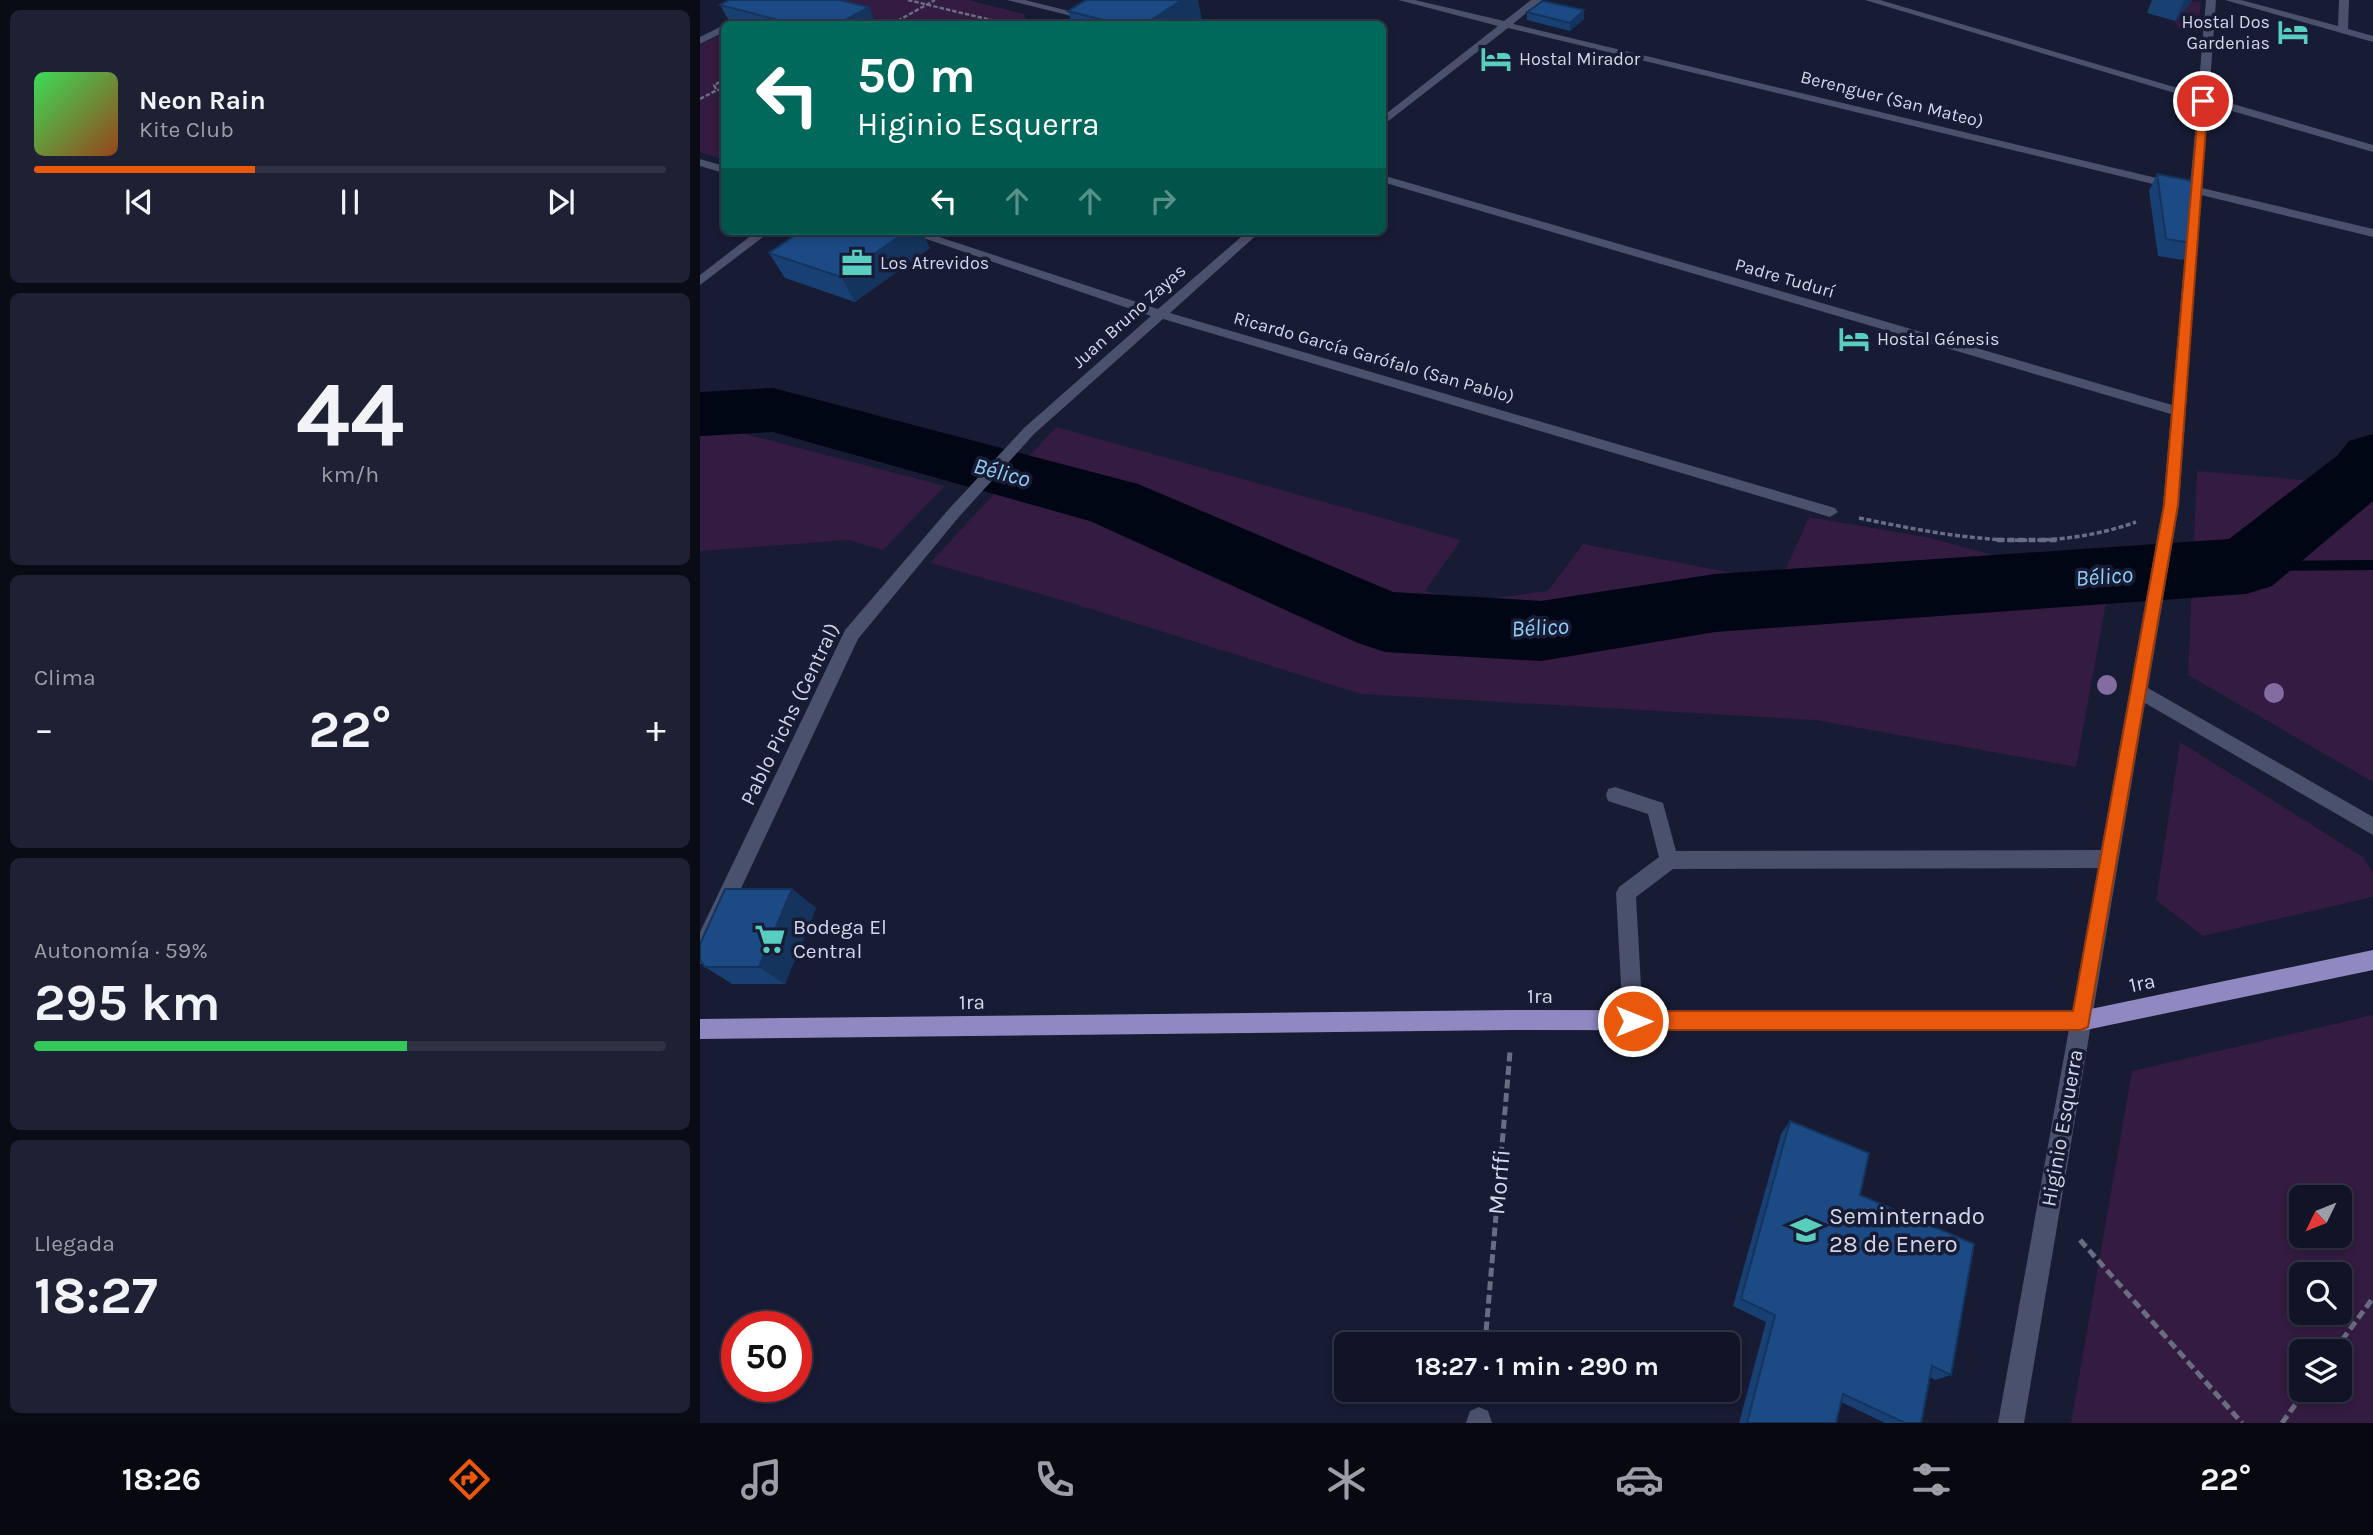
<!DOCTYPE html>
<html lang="es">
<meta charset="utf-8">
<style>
body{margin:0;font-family:Karla,sans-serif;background:#1e2133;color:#f1f3f6;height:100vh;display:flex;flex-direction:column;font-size:26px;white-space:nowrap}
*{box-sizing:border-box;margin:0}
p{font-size:23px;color:#9c9ea7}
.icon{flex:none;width:38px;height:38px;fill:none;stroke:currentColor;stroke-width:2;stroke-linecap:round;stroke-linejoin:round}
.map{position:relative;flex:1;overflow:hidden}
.side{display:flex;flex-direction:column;gap:10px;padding:10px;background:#090b15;width:700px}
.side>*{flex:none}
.banner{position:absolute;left:21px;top:21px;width:665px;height:214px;border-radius:10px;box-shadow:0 4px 10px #0003,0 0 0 2px #303344;background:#00695c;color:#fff;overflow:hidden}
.needle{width:46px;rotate:227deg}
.buttons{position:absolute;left:1589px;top:1185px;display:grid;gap:14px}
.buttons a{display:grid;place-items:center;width:63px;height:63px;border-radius:10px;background:#111427;box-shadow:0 4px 10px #0003,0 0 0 2px #303344;font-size:35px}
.speed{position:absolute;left:21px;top:1311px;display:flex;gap:14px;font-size:35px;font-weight:700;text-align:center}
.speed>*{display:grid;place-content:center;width:91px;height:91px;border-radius:50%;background:#111427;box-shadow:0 4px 10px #0003,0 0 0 2px #303344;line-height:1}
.speed .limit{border:10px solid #d22;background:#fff;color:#111}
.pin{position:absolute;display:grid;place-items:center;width:60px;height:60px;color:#fff;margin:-30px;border:4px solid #fff;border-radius:50%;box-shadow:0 2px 7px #0007}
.me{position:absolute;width:77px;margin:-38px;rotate:90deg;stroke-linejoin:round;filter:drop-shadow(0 0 5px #0008)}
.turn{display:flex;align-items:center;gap:24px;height:147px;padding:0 21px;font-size:32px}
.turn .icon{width:91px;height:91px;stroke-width:2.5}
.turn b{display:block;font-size:49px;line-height:60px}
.lanes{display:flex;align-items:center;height:66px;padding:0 21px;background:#0003;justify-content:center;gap:35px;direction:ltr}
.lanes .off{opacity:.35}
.big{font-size:52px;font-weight:700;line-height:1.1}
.side .widget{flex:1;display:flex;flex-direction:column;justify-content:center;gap:10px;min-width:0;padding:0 24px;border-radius:10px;background:#1e2133}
.side .dial{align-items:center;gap:0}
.dial b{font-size:91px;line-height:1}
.song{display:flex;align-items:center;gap:21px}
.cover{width:84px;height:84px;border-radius:10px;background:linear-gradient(135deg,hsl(130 70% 55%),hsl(20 70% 35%))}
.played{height:7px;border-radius:4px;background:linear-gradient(90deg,#ea580c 35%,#303344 35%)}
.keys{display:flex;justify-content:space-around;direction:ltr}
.heat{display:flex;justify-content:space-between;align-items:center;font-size:38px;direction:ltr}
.charge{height:10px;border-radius:5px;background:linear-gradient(90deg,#34c759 59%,#303344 0)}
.trip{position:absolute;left:634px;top:1332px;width:406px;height:70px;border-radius:10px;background:#111427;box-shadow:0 4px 10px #0003,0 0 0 2px #303344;font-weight:700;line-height:70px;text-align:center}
.tab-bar{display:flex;height:112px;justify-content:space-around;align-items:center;background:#070810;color:#9c9ea7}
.tab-bar .icon{width:49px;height:49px}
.tab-bar .active{color:#ea580c}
.tab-bar b{font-size:32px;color:#f1f3f6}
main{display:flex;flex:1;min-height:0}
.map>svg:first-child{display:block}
</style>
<main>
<section class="side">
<div class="widget">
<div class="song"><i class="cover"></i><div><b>Neon Rain</b><p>Kite Club</p></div></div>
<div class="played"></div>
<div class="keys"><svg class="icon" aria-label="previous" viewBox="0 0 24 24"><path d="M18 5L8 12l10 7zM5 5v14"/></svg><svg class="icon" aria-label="pause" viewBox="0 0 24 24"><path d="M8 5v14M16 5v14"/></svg><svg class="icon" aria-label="next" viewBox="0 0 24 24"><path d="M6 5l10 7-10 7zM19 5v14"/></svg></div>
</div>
<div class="widget dial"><b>44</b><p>km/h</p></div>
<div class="widget"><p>Clima</p>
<div class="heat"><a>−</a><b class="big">22°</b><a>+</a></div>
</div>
<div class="widget"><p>Autonomía · 59%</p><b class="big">295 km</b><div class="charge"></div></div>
<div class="widget"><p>Llegada</p><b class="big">18:27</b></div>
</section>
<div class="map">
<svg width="1673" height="1423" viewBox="0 0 1673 1423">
<rect width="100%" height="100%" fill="#171b34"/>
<g fill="#331b41" fill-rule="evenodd">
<polygon points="89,0 268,0 324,14 327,24 41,24"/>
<polygon points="1474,0 1501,2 1498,32 1478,28 1475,21 1489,4"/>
<polygon points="24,33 24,160 0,152 0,45"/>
<polygon points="0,422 245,486 183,550 149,540 0,551"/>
<polygon points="356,427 761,540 725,591 766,602 848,591 883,544 1080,582 1109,517 1226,537 1409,586 1376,767 1115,720 661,694 365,601 230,563"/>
<polygon points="1673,462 1673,782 1488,675 1497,471 1617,481"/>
<polygon points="1480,742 1663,857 1673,873 1673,897 1503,936 1456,900"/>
<path d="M 1673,1015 L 1673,1423 L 1371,1423 L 1432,1071 ZM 1601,1197 L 1640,1197 L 1640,1236 L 1601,1236 ZM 1601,1274 L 1640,1274 L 1640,1312 L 1601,1312 ZM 1601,1351 L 1640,1351 L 1640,1390 L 1601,1390 Z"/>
</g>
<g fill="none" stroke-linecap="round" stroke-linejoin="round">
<polygon fill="#000613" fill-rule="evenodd" points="1673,560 1673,570 1546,571 1540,566 1546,561"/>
<polygon fill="#000613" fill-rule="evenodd" points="73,388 438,484 693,592 841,601 1015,574 1529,539 1638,455 1649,441 1673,434 1673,501 1572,586 1546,594 1015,632 841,661 685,652 658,643 390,521 73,432 0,436 0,392"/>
<g stroke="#696d82" stroke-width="2.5" stroke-dasharray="4.5 2" stroke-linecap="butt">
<polyline points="208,0 295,21"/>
<polyline points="192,24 235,0"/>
<polyline points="16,89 14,85 24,80"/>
<polyline points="0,99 17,90 24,90"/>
</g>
<path stroke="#696d82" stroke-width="3.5" stroke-dasharray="5 2.5" stroke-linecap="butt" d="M 1159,518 C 1252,537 1344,555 1436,522"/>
<polyline stroke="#696d82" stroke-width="4.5" stroke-dasharray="7 3.5" stroke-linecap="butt" points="1297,540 1360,540"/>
<g stroke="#696d82" stroke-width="5" stroke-dasharray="9 4.5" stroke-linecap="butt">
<polyline points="1380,1240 1542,1423"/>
<polyline points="785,1344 810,1052"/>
<polyline points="1634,1351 1673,1298"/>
<polyline points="1582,1423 1606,1390"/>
</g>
<g fill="#4a516d" fill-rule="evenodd">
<polygon points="307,0 325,0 397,18 392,21"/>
<polygon points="698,0 715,0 804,21 831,0 842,0 813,24 1490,186 1498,100 1165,0 1180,0 1498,94 1506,0 1516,0 1509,97 1673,145 1673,152 1508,104 1502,188 1673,229 1673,237 1501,195 1479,505 1448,688 1673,817 1673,835 1445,703 1324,1423 1298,1423 1398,868 973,869 936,897 943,1021 940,1028 933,1031 926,1028 923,1021 916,893 919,887 959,857 948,814 908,801 906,795 908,789 915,787 963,803 976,851 1401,850 1463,505 1471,414 682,182 682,175 1472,405 1490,193 808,28 682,126 682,117 798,26"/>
<polygon points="1525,0 1541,0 1638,26 1639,0 1649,0 1648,29 1673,36 1673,42"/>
<polygon points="24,25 24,32 0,44 0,37"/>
<polygon points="0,159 24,166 24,173 0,166"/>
<polygon points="57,231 71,231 0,285 0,275"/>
<polygon points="203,231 221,231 458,309 548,231 561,231 470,313 1135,508 1138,512 1130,517 463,319 334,434 258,518 158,639 7,961 0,964 0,932 145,630 248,510 324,428 451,316"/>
<polygon points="779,1407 788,1411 792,1423 766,1423 770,1411"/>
</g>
<polygon fill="#9089c1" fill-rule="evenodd" points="1673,950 1673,970 1381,1031 813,1030 0,1039 0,1019 813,1010 1381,1011"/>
</g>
<g fill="#836ca0">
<circle cx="1407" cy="685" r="10"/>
<circle cx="1574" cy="693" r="10"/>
</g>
<g fill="#184072">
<polygon points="1452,0 1492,0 1490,4 1475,21 1447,13"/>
<polygon points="20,5 176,24 31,24"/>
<polygon points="884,10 884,19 870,31 827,20 827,12"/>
<polygon points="368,11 503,24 372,24"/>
<polygon points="1457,174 1492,243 1483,260 1458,256 1449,191"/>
<polygon points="230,248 155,302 85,278 69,253"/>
<polygon points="92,889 116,908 85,984 32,984 5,967"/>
<polygon points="1090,1121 1160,1195 1251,1375 1235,1380 1230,1377 1221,1423 1185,1423 1141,1402 1136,1423 1039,1423 1066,1322 1033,1306 1081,1134"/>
</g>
<g fill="#14345d">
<polygon points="482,0 498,0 503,24 445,24"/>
<polygon points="1484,0 1492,0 1490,4 1475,21"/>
<polygon points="169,7 176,24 138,24"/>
<polygon points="884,10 884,19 870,31 870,23"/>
<polygon points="207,231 222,231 230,248 155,302 141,277"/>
<polygon points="92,889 116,908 85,984 59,967"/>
</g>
<g fill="#1c4a85" stroke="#14345d" stroke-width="2">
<polygon points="29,0 140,0 169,7 138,24 94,24 20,5"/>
<polygon points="386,0 482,0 445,24 419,24 368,11"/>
<polygon points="843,1 884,10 870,23 827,12"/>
<polygon points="1457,174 1493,181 1492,243 1466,239"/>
<polygon points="101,231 207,231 141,277 69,253"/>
<polygon points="25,889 92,889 59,967 5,967 0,960 0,944"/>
<polygon points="1090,1121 1169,1153 1160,1195 1274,1244 1251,1375 1232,1366 1221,1423 1205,1423 1143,1394 1136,1423 1047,1423 1075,1315 1041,1299"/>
</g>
<polygon fill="#ea580c" stroke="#983908" stroke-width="2" points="1503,98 1508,101 1478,505 1388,1027 1381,1030 933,1030 926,1027 923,1021 926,1014 933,1011 1373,1011 1464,505 1499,101"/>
<defs>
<g id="hotel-bare" transform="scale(2.415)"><path d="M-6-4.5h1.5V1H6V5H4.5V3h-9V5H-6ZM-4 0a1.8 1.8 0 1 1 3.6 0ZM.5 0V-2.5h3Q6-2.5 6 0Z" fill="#5acebe" stroke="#171b34" stroke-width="2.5" paint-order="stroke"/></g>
<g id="office-bare" transform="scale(2.415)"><path d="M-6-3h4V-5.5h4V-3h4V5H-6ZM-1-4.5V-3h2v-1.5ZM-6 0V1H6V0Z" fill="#5acebe" stroke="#171b34" stroke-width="2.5" paint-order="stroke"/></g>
<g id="supermarket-bare" transform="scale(2.415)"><path d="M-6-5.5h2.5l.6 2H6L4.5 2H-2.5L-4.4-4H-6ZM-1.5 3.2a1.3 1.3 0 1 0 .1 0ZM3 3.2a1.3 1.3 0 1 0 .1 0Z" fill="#5acebe" stroke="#171b34" stroke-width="2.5" paint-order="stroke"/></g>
<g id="school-bare" transform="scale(2.415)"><path d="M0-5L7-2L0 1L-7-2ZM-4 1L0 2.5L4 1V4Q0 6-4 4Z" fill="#5acebe" stroke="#171b34" stroke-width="2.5" paint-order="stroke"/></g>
</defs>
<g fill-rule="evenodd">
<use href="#hotel-bare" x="1593" y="32"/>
<use href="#hotel-bare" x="796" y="59"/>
<use href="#office-bare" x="157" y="263"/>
<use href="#hotel-bare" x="1154" y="339"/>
<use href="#supermarket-bare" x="70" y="939"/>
<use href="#school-bare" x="1106" y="1230"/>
</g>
<g text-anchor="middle" stroke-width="7" stroke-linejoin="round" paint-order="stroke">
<g font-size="18" fill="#d3d7e8" stroke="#171b34" text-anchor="start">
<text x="1570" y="28" text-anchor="end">Hostal Dos<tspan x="1570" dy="21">Gardenias</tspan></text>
<text x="819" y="65">Hostal Mirador</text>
<text x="180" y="269">Los Atrevidos</text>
<text x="1177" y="345">Hostal Génesis</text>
</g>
<g font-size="18" fill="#d3d7e8" stroke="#171b34">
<text transform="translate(1192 99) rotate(14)" y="6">Berenguer (San Mateo)</text>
<text transform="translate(1085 278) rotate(16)" y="6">Padre Tudurí</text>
<text transform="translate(429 316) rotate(-42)" y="6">Juan Bruno Zayas</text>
<text transform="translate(674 357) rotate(16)" y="6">Ricardo García Garófalo (San Pablo)</text>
</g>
<g font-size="21" fill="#d3d7e8" stroke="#171b34">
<text transform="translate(90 714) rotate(-64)" y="7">Pablo Pichs (Central)</text>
<text transform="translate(1442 983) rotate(-12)" y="7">1ra</text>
<text x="840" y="1003">1ra</text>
<text transform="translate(272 1002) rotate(-1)" y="7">1ra</text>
<text transform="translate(1362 1128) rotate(-80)" y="7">Higinio Esquerra</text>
</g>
<g font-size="21" fill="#d3d7e8" stroke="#171b34" text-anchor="start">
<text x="93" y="934">Bodega El<tspan x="93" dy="24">Central</tspan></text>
</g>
<g font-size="23" font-style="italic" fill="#91cef7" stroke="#171b34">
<text transform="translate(302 472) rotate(15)" y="8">Bélico</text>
<text transform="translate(1404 576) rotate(-4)" y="8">Bélico</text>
<text transform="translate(840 627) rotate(-3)" y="8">Bélico</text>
</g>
<g font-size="24" fill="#d3d7e8" stroke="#171b34">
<text transform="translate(799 1182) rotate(-85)" y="8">Morffi</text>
</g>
<g font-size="24" fill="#d3d7e8" stroke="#171b34" text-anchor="start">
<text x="1129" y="1224">Seminternado<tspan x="1129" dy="28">28 de Enero</tspan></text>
</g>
</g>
</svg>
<div class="buttons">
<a><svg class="needle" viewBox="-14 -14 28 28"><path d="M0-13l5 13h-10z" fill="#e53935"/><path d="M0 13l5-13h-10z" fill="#9c9ea7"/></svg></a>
<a><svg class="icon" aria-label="search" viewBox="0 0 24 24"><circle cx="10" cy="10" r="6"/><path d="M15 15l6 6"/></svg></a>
<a><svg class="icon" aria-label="layers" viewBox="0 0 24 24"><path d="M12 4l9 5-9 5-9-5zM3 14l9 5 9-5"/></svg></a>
</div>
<div class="speed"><div class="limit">50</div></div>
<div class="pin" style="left:1503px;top:101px;background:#d93025"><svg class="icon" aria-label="arrive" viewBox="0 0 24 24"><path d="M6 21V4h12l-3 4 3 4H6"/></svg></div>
<svg class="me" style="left:933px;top:1021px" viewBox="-20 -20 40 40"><circle r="17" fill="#ea580c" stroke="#fff" stroke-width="3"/><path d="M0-11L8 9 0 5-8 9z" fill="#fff"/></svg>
<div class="trip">18:27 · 1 min · 290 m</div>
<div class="banner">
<div class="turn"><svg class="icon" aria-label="left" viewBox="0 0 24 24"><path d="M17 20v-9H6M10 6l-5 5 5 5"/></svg><div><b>50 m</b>Higinio Esquerra</div></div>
<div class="lanes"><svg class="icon" aria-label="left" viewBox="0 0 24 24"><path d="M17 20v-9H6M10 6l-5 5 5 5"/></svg><svg class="icon off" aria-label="ahead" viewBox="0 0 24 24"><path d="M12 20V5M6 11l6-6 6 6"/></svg><svg class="icon off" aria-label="ahead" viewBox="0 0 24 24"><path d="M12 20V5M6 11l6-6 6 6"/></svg><svg class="icon off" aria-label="right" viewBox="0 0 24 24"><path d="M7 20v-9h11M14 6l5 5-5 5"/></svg></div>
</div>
</div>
</main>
<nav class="tab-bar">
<b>18:26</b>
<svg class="icon active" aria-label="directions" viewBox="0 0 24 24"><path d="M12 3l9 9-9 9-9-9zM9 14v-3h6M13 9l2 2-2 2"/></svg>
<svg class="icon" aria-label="music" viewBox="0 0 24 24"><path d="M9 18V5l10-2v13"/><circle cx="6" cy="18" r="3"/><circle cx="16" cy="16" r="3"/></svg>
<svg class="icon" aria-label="phone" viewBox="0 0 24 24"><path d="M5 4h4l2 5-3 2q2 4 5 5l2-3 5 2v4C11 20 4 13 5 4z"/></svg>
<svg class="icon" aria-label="climate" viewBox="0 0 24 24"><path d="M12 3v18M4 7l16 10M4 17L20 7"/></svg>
<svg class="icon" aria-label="car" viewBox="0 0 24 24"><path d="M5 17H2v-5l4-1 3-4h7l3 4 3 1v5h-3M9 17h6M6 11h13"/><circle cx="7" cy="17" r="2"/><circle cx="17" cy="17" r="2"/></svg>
<svg class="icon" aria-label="filters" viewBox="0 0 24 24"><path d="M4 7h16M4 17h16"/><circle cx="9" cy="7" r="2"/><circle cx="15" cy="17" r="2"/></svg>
<b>22°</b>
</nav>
